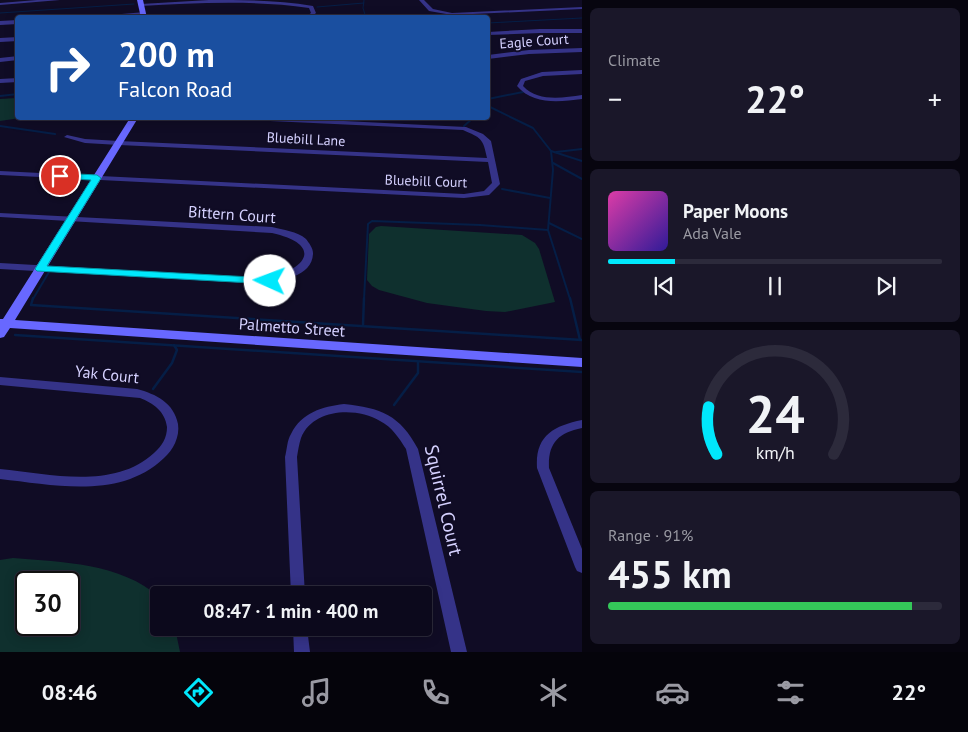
<!DOCTYPE html>
<meta charset="utf-8">
<style>
body{margin:0;font-family:"PT Sans",sans-serif;background:#1a1729;color:#f1f3f6;height:100vh;display:flex;flex-direction:column;font-size:19px;white-space:nowrap}
*{box-sizing:border-box;margin:0}
p{font-size:16px;color:#9a9aa3}
.icon{flex:none;width:28px;height:28px;fill:none;stroke:currentColor;stroke-width:2;stroke-linecap:round;stroke-linejoin:round}
.map{position:relative;flex:1;overflow:hidden}
.side{display:flex;flex-direction:column;gap:8px;padding:8px;background:#07050f;width:386px}
.side>*{flex:none}
.top-card{position:absolute;left:15px;top:15px;width:475px;height:105px;border-radius:5px;box-shadow:0 2px 12px #0003,0 0 0 1px #2c2a3b;background:#1a4fa0;color:#fff;overflow:hidden}
.speed{position:absolute;left:15px;top:571px;display:flex;gap:10px;font-size:25px;font-weight:700;text-align:center}
.speed>*{display:grid;place-content:center;width:65px;height:65px;border-radius:50%;background:#0c091c;box-shadow:0 2px 12px #0003,0 0 0 1px #2c2a3b;line-height:1}
.speed .limit{border:2px solid #111;border-radius:8px;background:#fff;color:#111}
.pin{position:absolute;display:grid;place-items:center;width:42px;height:42px;color:#fff;margin:-21px;border:2px solid #fff;border-radius:50%;box-shadow:0 1px 5px #0007}
.me{position:absolute;width:55px;margin:-28px;rotate:272deg;stroke-linejoin:round;filter:drop-shadow(0 0 4px #0008)}
.turn{display:flex;align-items:center;gap:18px;height:105px;padding:0 20px;font-size:22px}
.turn .icon{width:65px;height:65px;stroke-width:2.5}
.turn b{display:block;font-size:35px;line-height:42px}
.big{font-size:38px;font-weight:700;line-height:1.1}
.side .widget{flex:1;display:flex;flex-direction:column;justify-content:center;gap:8px;min-width:0;padding:0 18px;border-radius:8px;background:#1a1729}
.side .dial{align-items:center;gap:0}
.dial svg{height:130px;overflow:visible;fill:none;stroke:#2c2a3b;stroke-width:7;stroke-linecap:round;text-anchor:middle}
.dial text{fill:#f1f3f6;stroke:none}
.song{display:flex;align-items:center;gap:15px}
.cover{width:60px;height:60px;border-radius:8px;background:linear-gradient(135deg,hsl(320 70% 55%),hsl(250 70% 35%))}
.played{height:5px;border-radius:2px;background:linear-gradient(90deg,#00e8fc 20%,#2c2a3b 20%)}
.keys{display:flex;justify-content:space-around;direction:ltr}
.heat{display:flex;justify-content:space-between;align-items:center;font-size:28px;direction:ltr}
.charge{height:8px;border-radius:4px;background:linear-gradient(90deg,#34c759 91%,#2c2a3b 0)}
.trip{position:absolute;left:150px;top:586px;width:282px;height:50px;border-radius:5px;background:#0c091c;box-shadow:0 2px 12px #0003,0 0 0 1px #2c2a3b;font-weight:700;line-height:50px;text-align:center}
.menu{display:flex;height:80px;justify-content:space-around;align-items:center;background:#05040b;color:#9a9aa3}
.menu .icon{width:35px;height:35px}
.menu .active{color:#00e8fc}
.menu b{font-size:22px;color:#f1f3f6}
main{display:flex;flex:1;min-height:0}
.map>svg:first-child{display:block}
</style>
<main>
<div class="map">
<svg width="582" height="652" viewBox="0 0 582 652">
<rect width="100%" height="100%" fill="#100c25"/>
<g fill="#0f302e" fill-rule="evenodd">
<polygon points="17,98 18,118 20,118 0,121 0,99"/>
<polygon points="381,226 522,235 535,243 539,249 555,302 505,312 486,311 427,303 379,290 372,286 367,280 369,234 376,227"/>
<path d="M 13,558 C 62,562 121,563 159,597 L 159,628 L 175,628 L 180,652 L 0,652 L 0,560 ZM 69,582 L 69,625 L 26,625 L 26,582 Z"/>
</g>
<g fill="none" stroke-linecap="round" stroke-linejoin="round">
<g stroke="#051e46" stroke-width="1">
<polyline points="364,0 363,8 366,18"/>
<polyline points="317,7 364,3"/>
<polyline points="0,13 134,4"/>
<polyline points="488,23 582,18"/>
</g>
<g stroke="#051e46" stroke-width="2">
<polyline points="0,96 18,94"/>
<polyline points="488,99 523,92"/>
<polyline points="488,106 533,128 551,151 553,170 548,230 570,299"/>
<polyline points="0,126 55,134"/>
<polyline points="464,126 473,118"/>
<polyline points="551,151 582,161"/>
<polyline points="556,152 582,149"/>
<polyline points="553,163 582,179"/>
<polyline points="502,189 550,198"/>
<polyline points="549,223 582,239"/>
<polyline points="33,299 49,272"/>
<polyline points="364,299 368,224 372,221 480,225 548,230"/>
</g>
<g stroke="#051e46" stroke-width="2.5">
<polyline points="33,298 31,305 582,340"/>
<polyline points="570,298 580,340"/>
<polyline points="363,325 364,298"/>
<polyline points="15,335 582,372"/>
<polyline points="153,389 172,363 177,350 174,345"/>
<polyline points="394,405 418,373 418,362"/>
</g>
<g fill="#353388" fill-rule="evenodd">
<polygon points="37,0 60,0 0,5 0,3"/>
<path d="M 209,0 C 243,0 279,0 313,6 L 316,13 L 310,18 L 304,18 L 311,13 L 309,8 C 254,0 197,3 141,6 L 139,5 L 141,4 Z"/>
<polygon points="419,0 424,0 433,9 452,13 582,7 582,9 452,15 429,11"/>
<polygon points="145,12 143,14 103,18 75,18"/>
<polygon points="230,14 265,18 192,18 194,16"/>
<polygon points="18,20 18,24 0,25 0,21"/>
<polygon points="540,29 582,29 582,33 540,33 488,35 488,32"/>
<polygon points="18,37 18,41 0,42 0,38"/>
<polygon points="582,48 582,52 529,54 488,59 488,55 529,50"/>
<polygon points="18,56 18,60 0,62 0,58"/>
<path d="M 582,70 L 582,74 L 543,76 L 525,81 L 523,86 C 538,102 562,98 582,95 L 582,99 C 559,102 533,105 517,86 L 521,79 L 542,72 Z"/>
<polygon points="18,78 18,82 0,83 0,79"/>
<path d="M 248,118 L 283,118 L 466,127 L 483,134 L 491,141 L 500,184 L 489,195 L 464,198 L 0,175 L 0,171 L 464,194 L 484,191 L 492,183 L 488,162 L 119,145 L 85,143 L 64,137 L 67,135 L 85,139 L 119,141 L 487,158 C 483,138 481,138 463,130 L 251,120 Z"/>
<path d="M 0,213 L 272,227 C 283,230 297,231 306,239 C 309,243 313,248 313,253 C 313,277 280,281 263,284 L 0,269 L 0,263 L 263,278 C 305,272 326,245 272,233 L 0,217 Z"/>
<path d="M 0,377 L 137,389 C 156,394 174,403 178,424 C 180,437 173,450 164,458 C 120,500 55,485 0,479 L 0,469 C 50,474 114,490 154,453 C 162,446 167,438 167,427 C 165,411 153,403 140,398 L 0,385 Z"/>
<path d="M 344,404 C 381,408 400,415 418,449 L 467,652 L 451,652 L 406,449 C 399,438 392,427 380,421 C 357,407 313,408 301,438 C 299,444 298,451 297,457 L 305,595 L 291,595 L 285,457 C 287,450 287,440 291,434 C 302,412 322,407 344,404 Z"/>
<path d="M 582,420 L 582,428 C 558,433 548,443 549,468 L 582,549 L 582,573 L 577,571 L 575,567 L 537,468 C 535,436 553,426 582,420 Z"/>
<polygon points="293,628 307,628 310,652 294,652"/>
</g>
<g fill="#6868ff" fill-rule="evenodd">
<polygon points="137,0 143,0 147,18 141,18"/>
<polygon points="130,118 138,118 15,320 582,358 582,367 10,328 4,337 0,338 0,319 3,319"/>
</g>
</g>
<polygon fill="#00e8fc" stroke="#0097a4" points="60,173 97,175 101,178 47,266 270,278 275,281 270,284 37,271 35,269 91,180 57,178 57,174"/>
<g text-anchor="middle" stroke-width="4" stroke-linejoin="round" paint-order="stroke">
<g font-size="14" fill="#d5d1ff" stroke="#100c25">
<text transform="translate(534 41) rotate(-4)" y="5">Eagle Court</text>
<text transform="translate(306 139) rotate(3)" y="5">Bluebill Lane</text>
<text transform="translate(426 181) rotate(2)" y="5">Bluebill Court</text>
</g>
<g font-size="16" fill="#d5d1ff" stroke="#100c25">
<text transform="translate(232 214) rotate(4)" y="6">Bittern Court</text>
<text transform="translate(292 327) rotate(4)" y="6">Palmetto Street</text>
<text transform="translate(107 374) rotate(6)" y="6">Yak Court</text>
</g>
<g font-size="19" fill="#d5d1ff" stroke="#100c25">
<text transform="translate(444 500) rotate(77)" y="7">Squirrel Court</text>
</g>
</g>
</svg>
<div class="speed"><div class="limit">30</div></div>
<div class="pin" style="left:60px;top:176px;background:#d93025"><svg class="icon" aria-label="arrive" viewBox="0 0 24 24"><path d="M6 21V4h12l-3 4 3 4H6"/></svg></div>
<svg class="me" style="left:270px;top:281px" viewBox="-20 -20 40 40"><circle r="19" fill="#fff"/><path d="M0-13L10 11 0 6-10 11z" fill="#00e8fc"/></svg>
<div class="trip">08:47 · 1 min · 400 m</div>
<div class="top-card">
<div class="turn"><svg class="icon" aria-label="right" viewBox="0 0 24 24"><path d="M7 20v-9h11M14 6l5 5-5 5"/></svg><div><b>200 m</b>Falcon Road</div></div>
</div>
</div>
<section class="side">
<div class="widget"><p>Climate</p>
<div class="heat"><a>−</a><b class="big">22°</b><a>+</a></div>
</div>
<div class="widget">
<div class="song"><i class="cover"></i><div><b>Paper Moons</b><p>Ada Vale</p></div></div>
<div class="played"></div>
<div class="keys"><svg class="icon" aria-label="previous" viewBox="0 0 24 24"><path d="M18 5L8 12l10 7zM5 5v14"/></svg><svg class="icon" aria-label="pause" viewBox="0 0 24 24"><path d="M8 5v14M16 5v14"/></svg><svg class="icon" aria-label="next" viewBox="0 0 24 24"><path d="M6 5l10 7-10 7zM19 5v14"/></svg></div>
</div>
<div class="widget dial"><svg viewBox="0 0 100 80">
<path d="M14 69A42 42 0 1 1 86 69"/>
<path d="M14 69A42 42 0 0 1 9 40" stroke="#00e8fc"/>
<text x="50" y="56" font-size="32" font-weight="700">24</text>
<text x="50" y="72" font-size="11">km/h</text>
</svg></div>
<div class="widget"><p>Range · 91%</p><b class="big">455 km</b><div class="charge"></div></div>
</section>
</main>
<nav class="menu">
<b>08:46</b>
<svg class="icon active" aria-label="directions" viewBox="0 0 24 24"><path d="M12 3l9 9-9 9-9-9zM9 14v-3h6M13 9l2 2-2 2"/></svg>
<svg class="icon" aria-label="music" viewBox="0 0 24 24"><path d="M9 18V5l10-2v13"/><circle cx="6" cy="18" r="3"/><circle cx="16" cy="16" r="3"/></svg>
<svg class="icon" aria-label="phone" viewBox="0 0 24 24"><path d="M5 4h4l2 5-3 2q2 4 5 5l2-3 5 2v4C11 20 4 13 5 4z"/></svg>
<svg class="icon" aria-label="climate" viewBox="0 0 24 24"><path d="M12 3v18M4 7l16 10M4 17L20 7"/></svg>
<svg class="icon" aria-label="car" viewBox="0 0 24 24"><path d="M5 17H2v-5l4-1 3-4h7l3 4 3 1v5h-3M9 17h6M6 11h13"/><circle cx="7" cy="17" r="2"/><circle cx="17" cy="17" r="2"/></svg>
<svg class="icon" aria-label="filters" viewBox="0 0 24 24"><path d="M4 7h16M4 17h16"/><circle cx="9" cy="7" r="2"/><circle cx="15" cy="17" r="2"/></svg>
<b>22°</b>
</nav>
